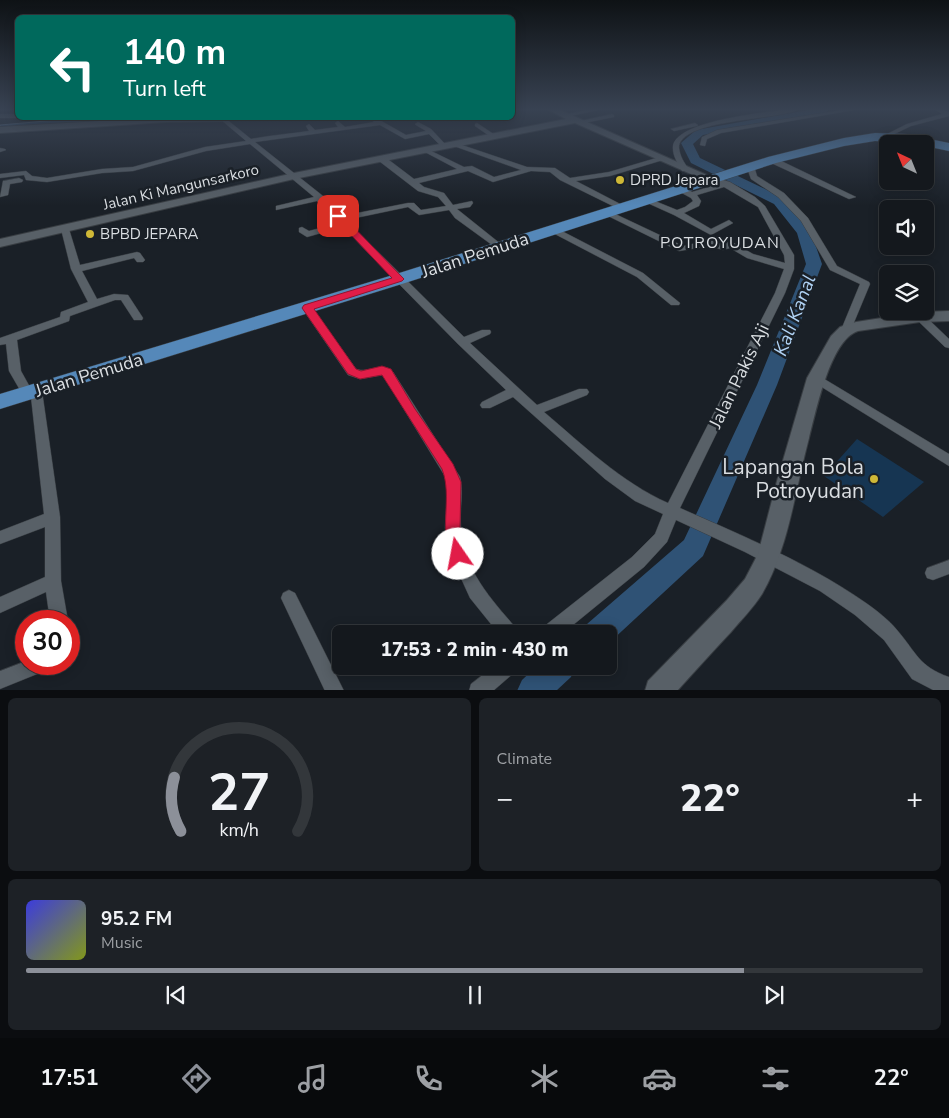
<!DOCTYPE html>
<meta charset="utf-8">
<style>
body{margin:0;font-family:"Nunito Sans",sans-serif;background:#1d2126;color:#f1f3f6;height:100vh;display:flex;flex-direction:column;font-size:19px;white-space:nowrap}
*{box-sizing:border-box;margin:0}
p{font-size:16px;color:#9da0a4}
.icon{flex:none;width:28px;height:28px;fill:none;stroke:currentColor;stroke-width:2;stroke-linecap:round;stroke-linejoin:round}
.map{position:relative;height:690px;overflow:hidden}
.drawer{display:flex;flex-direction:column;gap:8px;padding:8px;background:#0b0d10;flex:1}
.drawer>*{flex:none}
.banner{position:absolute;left:15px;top:15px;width:500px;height:105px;border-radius:8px;box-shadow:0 2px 12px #0003,0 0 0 1px #33373b;background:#00695c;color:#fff;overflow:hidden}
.needle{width:32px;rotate:317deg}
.tools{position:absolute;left:879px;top:135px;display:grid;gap:10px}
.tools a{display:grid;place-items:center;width:55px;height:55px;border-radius:8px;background:#14181d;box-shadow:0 2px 12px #0003,0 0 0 1px #33373b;font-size:25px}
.speed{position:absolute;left:15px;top:610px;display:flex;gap:10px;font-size:25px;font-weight:700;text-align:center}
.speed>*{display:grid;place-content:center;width:65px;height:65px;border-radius:50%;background:#14181d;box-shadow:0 2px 12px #0003,0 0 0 1px #33373b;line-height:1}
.speed .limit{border:8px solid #d22;background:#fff;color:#111}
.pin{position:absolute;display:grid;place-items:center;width:42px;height:42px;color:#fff;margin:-21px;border-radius:10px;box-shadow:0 2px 8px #0006}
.me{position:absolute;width:55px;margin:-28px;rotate:348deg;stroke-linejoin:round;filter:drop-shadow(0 0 4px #0008)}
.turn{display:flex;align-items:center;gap:18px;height:105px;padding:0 25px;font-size:22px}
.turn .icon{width:65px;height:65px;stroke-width:2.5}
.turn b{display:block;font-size:35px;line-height:42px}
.big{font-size:38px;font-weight:800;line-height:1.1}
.drawer .card{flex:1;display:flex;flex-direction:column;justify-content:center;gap:8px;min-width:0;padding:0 18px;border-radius:8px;background:#1d2126}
.drawer .dial{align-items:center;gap:0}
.dial svg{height:130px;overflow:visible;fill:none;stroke:#33373b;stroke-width:7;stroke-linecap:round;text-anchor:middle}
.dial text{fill:#f1f3f6;stroke:none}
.song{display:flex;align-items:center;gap:15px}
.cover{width:60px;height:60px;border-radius:8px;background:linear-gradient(135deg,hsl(240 70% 55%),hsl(70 70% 35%))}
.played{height:5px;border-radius:2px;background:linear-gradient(90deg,#8c9099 80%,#33373b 80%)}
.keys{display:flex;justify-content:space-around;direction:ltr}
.heat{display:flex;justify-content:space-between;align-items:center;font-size:28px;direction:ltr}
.drawer .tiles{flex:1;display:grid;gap:8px;grid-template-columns:1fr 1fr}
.card:last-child{grid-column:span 2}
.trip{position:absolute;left:332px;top:625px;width:285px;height:50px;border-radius:8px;background:#14181d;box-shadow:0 2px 12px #0003,0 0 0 1px #33373b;font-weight:800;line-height:50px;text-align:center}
.menu{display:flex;height:80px;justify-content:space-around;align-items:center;background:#080a0c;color:#9da0a4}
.menu .icon{width:35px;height:35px}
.menu .selected{color:#8c9099}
.menu b{font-size:22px;color:#f1f3f6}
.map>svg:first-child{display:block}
</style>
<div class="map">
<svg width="949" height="691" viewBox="0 0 949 691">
<rect width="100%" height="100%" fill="#1a2027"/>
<polygon fill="#163552" points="857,439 924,482 883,517 824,476"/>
<polygon fill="#2f5275" stroke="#627c96" points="80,118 129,118 0,128 0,125"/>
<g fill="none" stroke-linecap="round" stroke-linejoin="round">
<g fill="#2f5275" fill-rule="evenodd">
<polygon points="808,110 829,110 824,113 703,135 693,144 700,158 784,198 811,232 822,264 777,385 703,556 609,643 609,634 582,634 587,624 684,540 757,385 806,264 797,233 774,204 691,163 681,143 696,130"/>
<polygon points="537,666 575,666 571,677 556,691 517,691 522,680"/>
</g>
<g stroke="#383d42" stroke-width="1">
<g id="street">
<polygon points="586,110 598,110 566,117 563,115"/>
<path d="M 783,110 L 797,110 C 779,120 679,119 679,148 C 680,156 684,163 689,169 L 688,171 L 682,171 C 678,164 672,155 673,146 C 677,121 761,113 783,110 Z"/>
<polygon points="841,110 854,110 721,133 707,139 705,146 700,145 702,137 717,130"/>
<polygon points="936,110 944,110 949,112 949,116 911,126 886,138 881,137 907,124 942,114"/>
<polygon points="0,114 18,114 18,118 19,118 0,118"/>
<polygon points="612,114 614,115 614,117 579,124 576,122"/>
<path d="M 219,118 L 225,118 L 251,139 C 271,135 290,134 309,131 L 306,126 L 309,124 L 315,130 L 338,127 L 335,123 L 338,121 L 345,127 L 374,122 L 369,118 L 376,118 L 406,135 L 426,131 L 416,125 L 415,124 L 418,122 L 431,129 L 447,146 L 442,147 L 429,134 L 405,139 L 380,125 L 255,142 L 323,196 L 342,216 L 408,203 L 414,203 L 421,210 L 446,206 L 438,197 L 418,191 L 379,161 L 379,157 L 385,157 L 414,179 L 457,169 L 423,151 L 423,149 L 425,148 L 464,167 L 472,166 L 494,177 L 521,170 L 451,145 L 451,143 L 453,142 L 527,167 L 555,168 L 570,178 L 609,172 L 663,156 L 663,160 L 610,176 L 576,181 L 626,207 L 627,209 L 623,211 L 560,180 L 550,172 L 531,171 L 493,182 L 468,171 L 419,183 L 424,187 L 444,193 L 453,205 L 472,201 L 473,203 L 470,207 L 457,209 L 502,245 L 504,247 L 499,250 L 455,218 L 449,210 L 419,215 L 408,207 L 346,220 L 464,337 L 482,330 L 490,330 L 491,332 L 490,334 L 470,343 L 537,405 L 579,389 L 587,389 L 589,392 L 587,395 L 544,412 C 583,445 621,482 668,503 L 775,293 L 784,269 L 747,258 L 730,248 L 723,250 L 710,246 L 679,251 L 604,214 L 605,212 L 611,212 L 683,246 L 710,240 L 723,244 L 721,241 L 725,238 L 753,254 L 785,263 L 784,255 L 758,207 L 724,187 L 697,195 L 701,201 L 699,206 L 684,213 L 711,229 L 729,220 L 733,223 L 711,235 L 674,215 L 643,201 L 650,199 L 677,210 L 685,207 L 693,201 L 691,198 L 680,192 L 680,188 L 686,188 L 692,192 L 719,184 L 713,180 L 717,178 L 730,182 L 755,197 L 765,206 L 794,255 L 794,269 L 785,293 L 680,508 C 743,536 809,563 866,603 C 876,610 889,620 897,630 C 917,653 918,666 949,677 L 949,691 L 935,691 L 912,679 L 884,640 L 855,615 L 820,591 L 745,552 L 676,520 L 667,542 L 644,567 L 562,634 L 539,634 L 542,628 L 632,557 L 655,534 L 663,514 L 635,501 L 605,479 L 513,397 L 490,408 L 482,408 L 480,405 L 482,402 L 506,390 L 458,344 L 343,227 L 307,237 L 299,232 L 299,228 L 302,227 L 309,231 L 339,223 L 317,201 L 276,210 L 276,206 L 314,197 L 250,144 L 206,151 L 133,171 L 102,173 L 47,182 L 26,180 L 24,175 L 0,178 L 0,174 L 26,171 L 32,176 L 47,178 L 102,169 L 133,167 L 205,147 L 246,141 Z"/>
<polygon points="477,123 495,135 495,137 491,137 475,126 475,124"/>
<polygon points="695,123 698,125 697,126 674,131 671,129"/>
<polygon points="0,148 5,149 6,150 0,152"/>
<polygon points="769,158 775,158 856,197 849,199 769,162"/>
<polygon points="748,166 754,166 757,176 784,193 808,218 837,266 869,282 870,284 850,332 846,333 841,330 860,284 830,270 801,221 778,197 751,179 747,168"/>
<polygon points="19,178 23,180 22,182 10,184 8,195 0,197 3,181"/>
<polygon points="65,226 69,229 80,265 137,252 140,253 145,260 143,262 137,262 134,258 82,271 97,299 114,294 128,295 143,318 142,320 134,320 121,300 115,300 70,316 69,321 17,340 21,371 31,389 36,387 42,391 60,517 61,581 68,621 50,621 46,592 0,613 0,597 45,577 45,527 0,544 0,531 44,514 31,397 24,397 9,371 6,344 0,345 0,338 60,317 61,312 88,302 71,269 61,229"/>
<polygon points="554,227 643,273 680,303 679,305 671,305 637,277 551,232 550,230"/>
<path d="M 307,305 L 311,306 L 356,369 C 369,374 382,360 393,372 L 460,477 C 464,494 459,510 461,528 C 463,569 491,599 516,628 L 519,634 L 499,634 L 470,598 L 450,554 L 445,528 L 448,487 L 446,478 L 383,375 L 360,379 L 348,375 L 302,308 Z"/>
<polygon points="920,314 924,315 949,339 949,348 945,347 916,319 915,317 916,315"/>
<polygon points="816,374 949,454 949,466 812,381 810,378 812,375"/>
<polygon points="949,560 949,574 933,580 927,578 925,573 927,568"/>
<polygon points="289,590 295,593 344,691 325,691 281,598 283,593"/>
<polygon points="26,661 26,664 50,664 47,670 0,689 0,671"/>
<polygon points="494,666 518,666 515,672 493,691 469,691 471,684"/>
</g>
</g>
<g stroke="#383d42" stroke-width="2">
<g id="secondary">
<polygon points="549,110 560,110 718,180 713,183 709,182 575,123 294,179 0,247 0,239 294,173 566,119"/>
<polygon points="149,118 231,118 227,121 167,122 0,133 0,127"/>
<path d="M 949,311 L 949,321 L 920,322 L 858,331 C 830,340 816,412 809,438 C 795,490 789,547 762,594 C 754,607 741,620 731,632 C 713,651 695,671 677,691 L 645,691 L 648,681 L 727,600 L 745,579 L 758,554 L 777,481 L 807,378 L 831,336 L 840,327 L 856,322 L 920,312 Z"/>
</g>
</g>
<g stroke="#383d42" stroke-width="1">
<polygon id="highway" points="875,133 905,134 949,143 949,151 925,146 925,144 875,141 844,146 776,163 405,283 0,409 0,394 393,275 768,157 844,138"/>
</g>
<use href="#street" fill="#586067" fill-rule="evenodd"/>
<use href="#secondary" fill="#586067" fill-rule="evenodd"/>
<use href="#highway" fill="#5588b9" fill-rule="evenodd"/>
</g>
<linearGradient id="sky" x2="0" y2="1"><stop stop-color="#0e1215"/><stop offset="0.53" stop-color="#384252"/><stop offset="1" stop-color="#384252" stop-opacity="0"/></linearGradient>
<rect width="949" height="206" fill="url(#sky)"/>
<path fill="#e11d48" stroke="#92132f" d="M 335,214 L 341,214 L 404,279 L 402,281 L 314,309 L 356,369 L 361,371 L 382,366 L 391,369 L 415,409 L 453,464 L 461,482 L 460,528 L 466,554 L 464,559 L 458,561 L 452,559 C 438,530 453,497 442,469 L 382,375 L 360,379 L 348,374 L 302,308 L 304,305 L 392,278 L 335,218 Z"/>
<g fill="#cfb837" stroke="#1a2027" stroke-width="2">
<circle cx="620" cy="180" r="5"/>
<circle cx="90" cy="234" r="5"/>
<circle cx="874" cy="479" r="5"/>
</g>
<g text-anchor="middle" stroke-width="5" stroke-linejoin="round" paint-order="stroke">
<g font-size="15" fill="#dadee2" stroke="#1a2027" text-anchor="start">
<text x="630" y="185">DPRD Jepara</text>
<text x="100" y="239">BPBD JEPARA</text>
</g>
<g font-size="15" fill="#dadee2" stroke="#1a2027">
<text transform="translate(181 187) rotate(-13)" y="5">Jalan Ki Mangunsarkoro</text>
</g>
<g font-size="16" letter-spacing="1" fill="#dadee2" stroke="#1a2027">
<text x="720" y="248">POTROYUDAN</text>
</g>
<g font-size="18" fill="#dadee2" stroke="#1a2027">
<text transform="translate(475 255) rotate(-18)" y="6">Jalan Pemuda</text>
<text transform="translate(89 375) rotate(-17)" y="6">Jalan Pemuda</text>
<text transform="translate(739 376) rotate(-64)" y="6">Jalan Pakis Aji</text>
</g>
<g font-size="19" font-style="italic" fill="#b0d2f4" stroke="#1a2027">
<text transform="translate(794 315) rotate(-69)" y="7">Kali Kanal</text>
</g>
<g font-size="21" fill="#dadee2" stroke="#1a2027" text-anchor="end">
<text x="864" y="474">Lapangan Bola<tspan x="864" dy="24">Potroyudan</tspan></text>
</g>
</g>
</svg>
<div class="tools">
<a><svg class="needle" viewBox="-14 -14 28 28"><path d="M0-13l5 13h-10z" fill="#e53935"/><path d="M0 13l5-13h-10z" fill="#9da0a4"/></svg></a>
<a><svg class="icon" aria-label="sound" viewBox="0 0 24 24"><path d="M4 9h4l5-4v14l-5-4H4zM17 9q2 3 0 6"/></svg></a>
<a><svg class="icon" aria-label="layers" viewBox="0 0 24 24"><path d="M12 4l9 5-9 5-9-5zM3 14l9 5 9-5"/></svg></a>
</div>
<div class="speed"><div class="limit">30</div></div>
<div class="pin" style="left:338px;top:216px;background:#d93025"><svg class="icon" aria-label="arrive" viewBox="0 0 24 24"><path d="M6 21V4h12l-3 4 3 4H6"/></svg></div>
<svg class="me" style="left:458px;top:554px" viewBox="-20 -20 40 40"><circle r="19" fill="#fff"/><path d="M0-13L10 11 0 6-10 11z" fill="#e11d48"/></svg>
<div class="trip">17:53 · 2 min · 430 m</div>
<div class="banner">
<div class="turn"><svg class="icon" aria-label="left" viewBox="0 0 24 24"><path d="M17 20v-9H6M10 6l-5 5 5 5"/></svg><div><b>140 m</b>Turn left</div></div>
</div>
</div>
<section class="drawer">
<div class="tiles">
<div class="card dial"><svg viewBox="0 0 100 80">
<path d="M14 69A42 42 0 1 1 86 69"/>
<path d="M14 69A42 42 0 0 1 10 36" stroke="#8c9099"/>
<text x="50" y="56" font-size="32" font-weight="700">27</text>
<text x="50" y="72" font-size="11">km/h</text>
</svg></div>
<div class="card"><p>Climate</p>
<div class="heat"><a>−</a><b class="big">22°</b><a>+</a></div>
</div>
<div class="card">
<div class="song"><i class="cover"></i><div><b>95.2 FM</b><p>Music</p></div></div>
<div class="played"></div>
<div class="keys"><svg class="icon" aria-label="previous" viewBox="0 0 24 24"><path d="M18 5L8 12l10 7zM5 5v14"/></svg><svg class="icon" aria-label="pause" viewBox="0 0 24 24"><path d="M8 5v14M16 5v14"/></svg><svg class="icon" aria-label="next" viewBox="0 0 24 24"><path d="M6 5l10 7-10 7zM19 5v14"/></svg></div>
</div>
</div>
</section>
<nav class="menu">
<b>17:51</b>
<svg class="icon selected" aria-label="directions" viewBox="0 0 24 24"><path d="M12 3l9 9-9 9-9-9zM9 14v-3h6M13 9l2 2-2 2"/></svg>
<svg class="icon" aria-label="music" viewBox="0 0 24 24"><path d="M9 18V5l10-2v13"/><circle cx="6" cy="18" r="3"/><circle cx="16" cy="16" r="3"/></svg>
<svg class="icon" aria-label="phone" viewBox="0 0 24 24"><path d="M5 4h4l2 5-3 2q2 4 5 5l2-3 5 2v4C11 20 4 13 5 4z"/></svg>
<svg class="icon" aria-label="climate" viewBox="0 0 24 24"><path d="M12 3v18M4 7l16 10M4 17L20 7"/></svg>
<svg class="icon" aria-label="car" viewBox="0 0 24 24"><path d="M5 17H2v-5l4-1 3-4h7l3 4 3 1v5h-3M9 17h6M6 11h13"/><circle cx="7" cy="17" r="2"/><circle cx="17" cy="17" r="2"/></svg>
<svg class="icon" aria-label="filters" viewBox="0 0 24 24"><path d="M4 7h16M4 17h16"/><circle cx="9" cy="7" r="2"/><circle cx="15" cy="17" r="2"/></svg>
<b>22°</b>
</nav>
